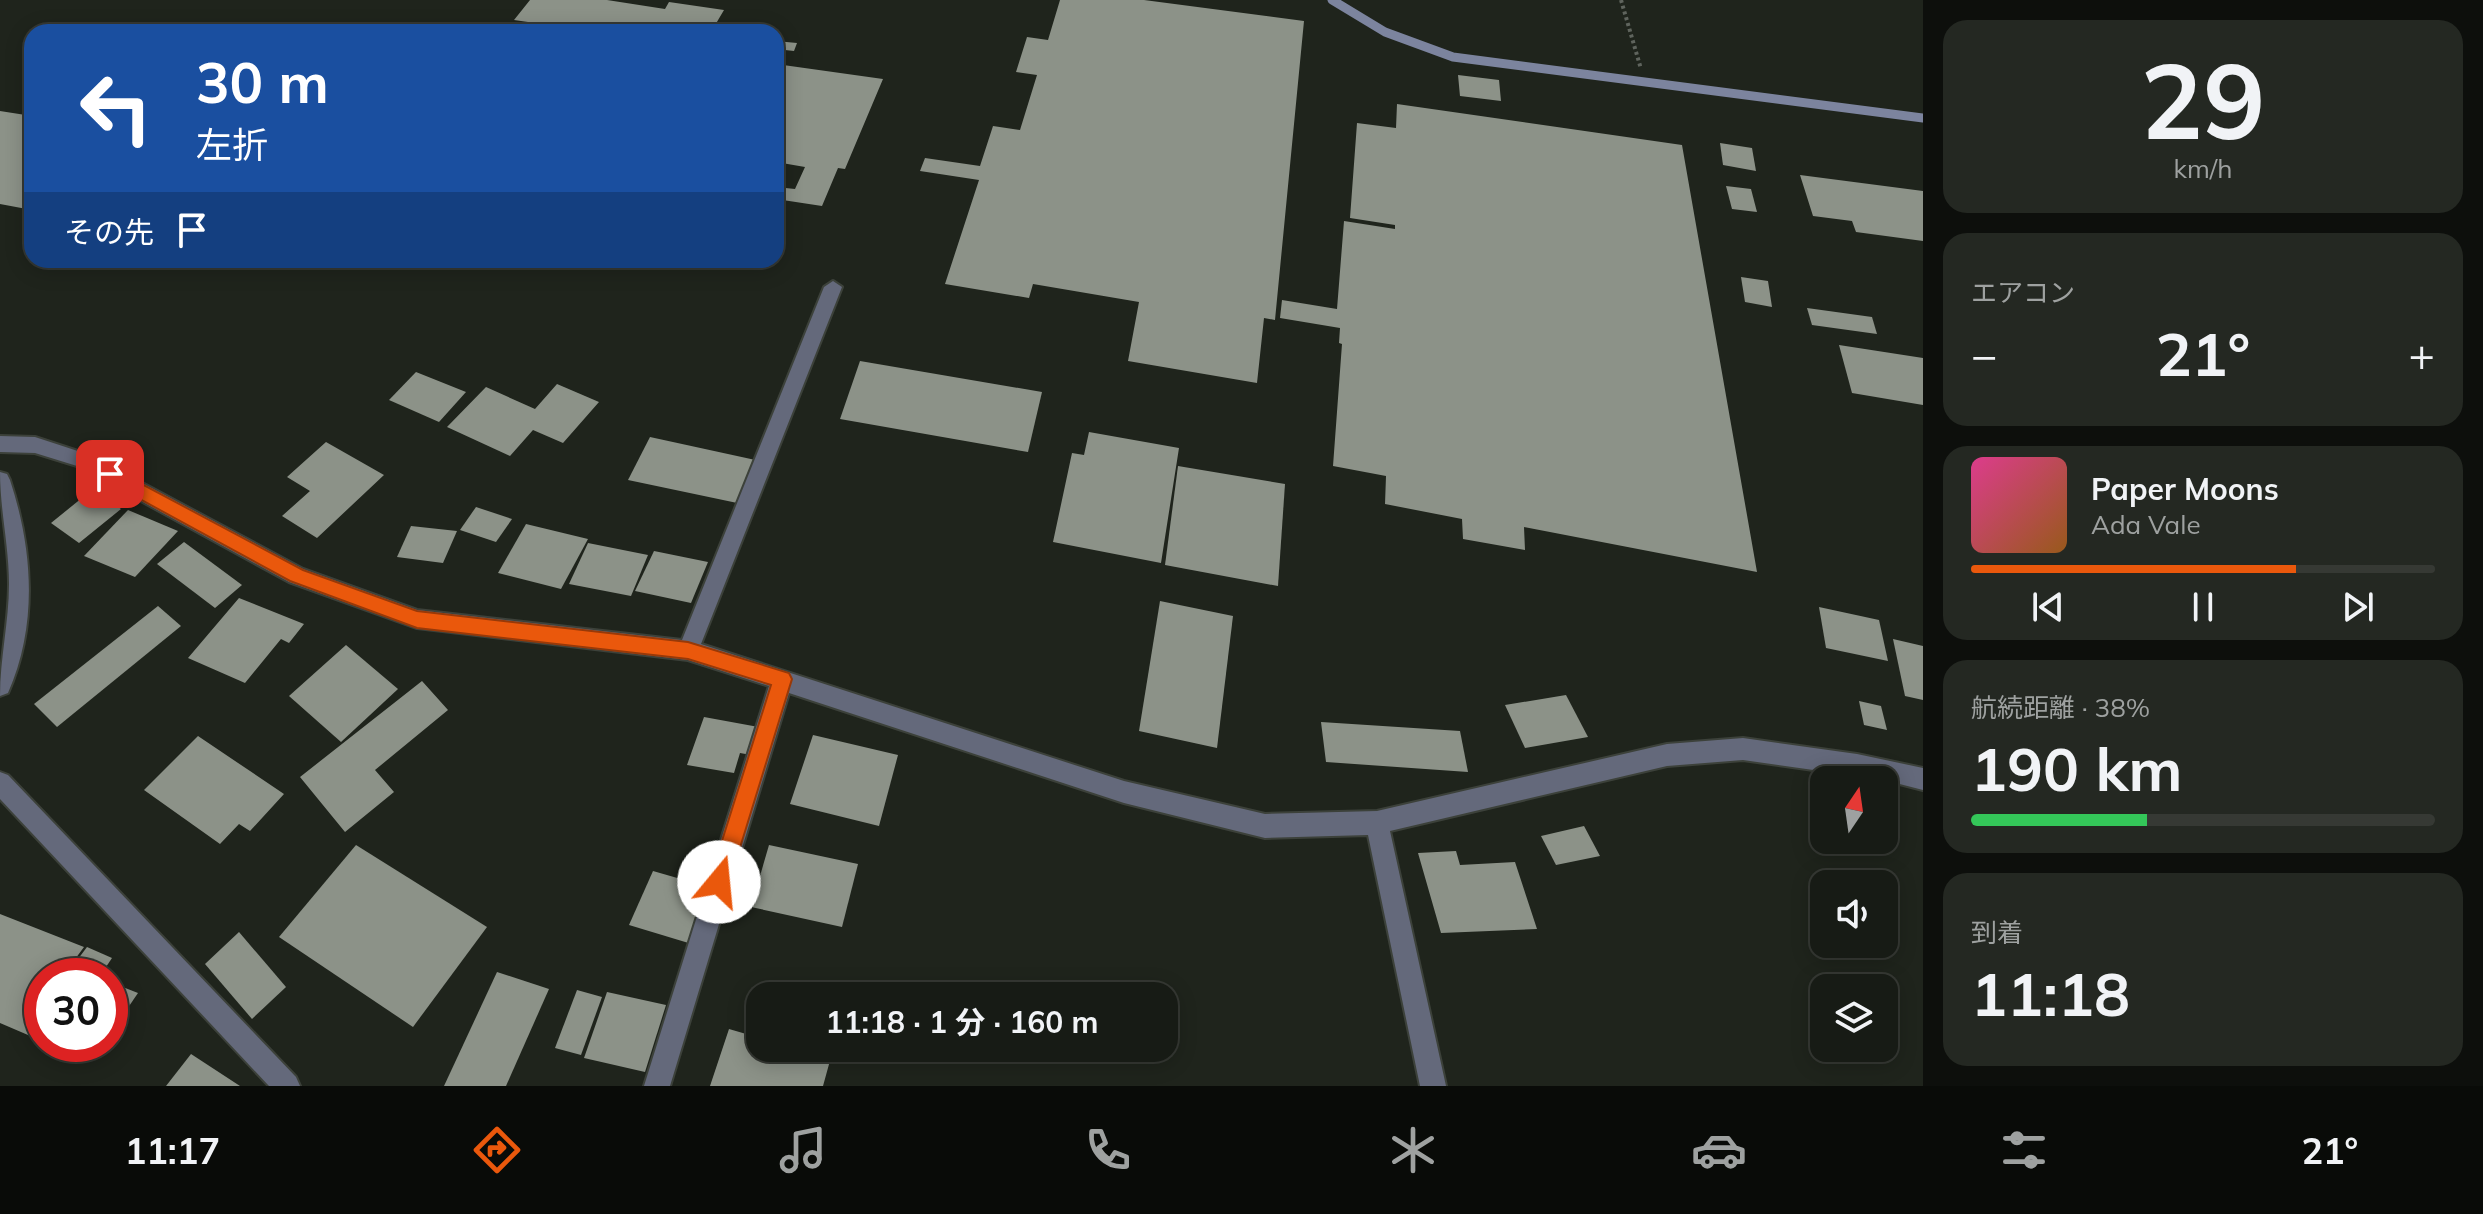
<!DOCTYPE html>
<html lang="ja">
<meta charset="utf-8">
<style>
body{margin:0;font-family:Mulish,"Noto Sans JP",sans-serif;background:#242822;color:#f1f3f6;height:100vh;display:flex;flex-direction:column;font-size:30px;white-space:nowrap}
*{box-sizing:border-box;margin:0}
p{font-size:26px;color:#9ea1a0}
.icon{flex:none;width:44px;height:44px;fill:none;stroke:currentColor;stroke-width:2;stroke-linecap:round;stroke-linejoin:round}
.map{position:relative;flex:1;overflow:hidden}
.side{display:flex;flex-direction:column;gap:20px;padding:20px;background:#0d0f0c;width:560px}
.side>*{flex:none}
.hud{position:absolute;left:24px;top:24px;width:760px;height:244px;border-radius:24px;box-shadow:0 4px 20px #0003,0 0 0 2px #363934;background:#1a4fa0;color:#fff;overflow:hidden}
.needle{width:52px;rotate:13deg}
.tools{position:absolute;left:1810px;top:766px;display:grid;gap:16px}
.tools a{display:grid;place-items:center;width:88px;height:88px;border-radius:16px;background:#171b15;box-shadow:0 4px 20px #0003,0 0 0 2px #363934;font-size:40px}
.speed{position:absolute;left:24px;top:958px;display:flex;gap:16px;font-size:40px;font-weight:700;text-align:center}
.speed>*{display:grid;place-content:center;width:104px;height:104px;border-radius:50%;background:#171b15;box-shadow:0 4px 20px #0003,0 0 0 2px #363934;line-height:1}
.speed .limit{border:12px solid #d22;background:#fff;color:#111}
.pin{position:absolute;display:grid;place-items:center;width:68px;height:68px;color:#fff;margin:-34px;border-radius:16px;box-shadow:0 4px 12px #0006}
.me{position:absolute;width:88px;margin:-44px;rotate:17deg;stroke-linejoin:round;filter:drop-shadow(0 0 6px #0008)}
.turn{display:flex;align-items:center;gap:28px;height:168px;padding:0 40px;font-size:36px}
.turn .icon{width:104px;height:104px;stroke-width:2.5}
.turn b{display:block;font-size:56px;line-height:68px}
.then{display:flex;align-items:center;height:76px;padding:0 40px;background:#0003;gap:16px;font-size:30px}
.big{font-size:60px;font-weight:700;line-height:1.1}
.side .card{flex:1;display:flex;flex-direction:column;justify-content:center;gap:12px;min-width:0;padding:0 28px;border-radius:24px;background:#242822}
.side .dial{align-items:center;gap:0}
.dial b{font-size:104px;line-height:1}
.song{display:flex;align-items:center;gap:24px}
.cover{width:96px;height:96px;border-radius:12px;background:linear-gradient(135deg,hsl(330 70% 55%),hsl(30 70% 35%))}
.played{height:8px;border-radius:4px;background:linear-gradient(90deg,#ea580c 70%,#363934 70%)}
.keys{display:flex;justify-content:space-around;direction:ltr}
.heat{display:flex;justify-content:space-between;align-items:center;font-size:44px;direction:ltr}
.charge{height:12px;border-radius:6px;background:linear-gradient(90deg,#34c759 38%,#363934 0)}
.trip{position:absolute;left:746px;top:982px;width:432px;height:80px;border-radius:24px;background:#171b15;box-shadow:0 4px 20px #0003,0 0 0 2px #363934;font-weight:700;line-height:80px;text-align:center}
.tabs{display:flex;height:128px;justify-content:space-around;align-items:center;background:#090b08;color:#9ea1a0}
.tabs .icon{width:56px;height:56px}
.tabs .on{color:#ea580c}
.tabs b{font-size:36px;color:#f1f3f6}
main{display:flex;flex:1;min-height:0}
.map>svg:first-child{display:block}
</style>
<main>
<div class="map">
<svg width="1923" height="1086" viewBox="0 0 1923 1086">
<rect width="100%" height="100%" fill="#1f241c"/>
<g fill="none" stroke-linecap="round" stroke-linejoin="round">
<polyline stroke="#7c849e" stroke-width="9" points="1332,0 1385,32 1453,57 1923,118"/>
</g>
<g fill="#8c9288">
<polygon points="530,0 607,0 665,9 669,2 724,10 711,32 536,32 542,24 514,20"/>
<polygon points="1060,0 1144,0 1304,21 1275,320 1264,318 1257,383 1128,361 1139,302 1033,284 1029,298 945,284 979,180 920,171 925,158 980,166 993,126 1020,130 1037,75 1016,72 1027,37 1048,40"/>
<polygon points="776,41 797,43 794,51 776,49"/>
<polygon points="776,64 883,79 845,169 838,168 822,206 776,199 776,187 795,189 805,167 776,162"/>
<polygon points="1458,75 1499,80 1501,101 1460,96"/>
<polygon points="1397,104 1682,145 1757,572 1524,527 1525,550 1463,539 1462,519 1385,504 1386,476 1333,466 1342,344 1339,343 1340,328 1280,318 1282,300 1337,309 1344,221 1395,229 1395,225 1350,218 1357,123 1396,128"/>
<polygon points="0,111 32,116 32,210 0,204"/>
<polygon points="1720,143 1752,148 1756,171 1723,165"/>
<polygon points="1800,175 1923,191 1923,241 1856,232 1852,221 1813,216"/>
<polygon points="1726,186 1751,189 1757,212 1732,209"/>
<polygon points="1741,277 1768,281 1772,307 1745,302"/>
<polygon points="1807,308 1872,317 1877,334 1812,325"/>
<polygon points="1839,345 1923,358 1923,405 1852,393"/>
<polygon points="860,361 1042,392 1028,452 840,419"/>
<polygon points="416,372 466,392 439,422 389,400"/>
<polygon points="557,384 599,402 563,443 533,430 510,456 447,427 486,387 535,409"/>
<polygon points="1089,432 1179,448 1161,563 1053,542 1072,453 1084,455"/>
<polygon points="650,437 760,461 742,504 628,480"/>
<polygon points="326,442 384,475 317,538 282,516 310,491 287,477"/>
<polygon points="1178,466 1285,484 1278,586 1165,565"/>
<polygon points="93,489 121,509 79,543 51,523"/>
<polygon points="476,507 512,519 496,542 460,530"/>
<polygon points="128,510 178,531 135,577 84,556"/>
<polygon points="526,524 588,539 561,589 498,573"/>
<polygon points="411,526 457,531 443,563 397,557"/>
<polygon points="184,542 242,585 215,608 157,564"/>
<polygon points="588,543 648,555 631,596 569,584"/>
<polygon points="654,551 708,562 691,603 635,591"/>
<polygon points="239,598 304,624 289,643 281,639 245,683 188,658"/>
<polygon points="1160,601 1233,616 1217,748 1139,731"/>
<polygon points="158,606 181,626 57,727 34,704"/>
<polygon points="1819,607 1879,620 1888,661 1826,648"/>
<polygon points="1893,639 1923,646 1923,700 1905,696"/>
<polygon points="346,645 398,689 341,742 289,696"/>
<polygon points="422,681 448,710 375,770 394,792 345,832 300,777"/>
<polygon points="1566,695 1588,737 1525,748 1505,705"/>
<polygon points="1859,701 1881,706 1887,730 1864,725"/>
<polygon points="704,717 770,729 762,757 740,753 734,773 687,765"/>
<polygon points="1321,722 1460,731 1468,772 1326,762"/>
<polygon points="813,735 898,755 879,826 790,804"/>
<polygon points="198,736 284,794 250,831 239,824 220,844 144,790"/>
<polygon points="1584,826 1600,856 1556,865 1541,836"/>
<polygon points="356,845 487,927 413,1027 279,937"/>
<polygon points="769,845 858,864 842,927 751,907"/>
<polygon points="1456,851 1460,865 1515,862 1537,929 1441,933 1418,853"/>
<polygon points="653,871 726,892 705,948 629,925"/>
<polygon points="0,914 84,947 70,966 94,976 42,976 42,1041 0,1023"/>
<polygon points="239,932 286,987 252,1019 205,964"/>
<polygon points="87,947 112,958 102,973 75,963"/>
<polygon points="497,972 549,989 506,1086 444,1086"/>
<polygon points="110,982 138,993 110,1034"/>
<polygon points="577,990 602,997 581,1055 555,1048"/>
<polygon points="607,992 666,1005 645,1072 584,1058"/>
<polygon points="729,1029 760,1038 760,1048 797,1048 831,1057 823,1086 710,1086"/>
<polygon points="191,1054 240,1086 166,1086"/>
</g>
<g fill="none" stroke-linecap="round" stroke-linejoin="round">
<g stroke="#3c413a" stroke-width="4">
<g id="minor">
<polygon points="833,281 842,287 701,644 1124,781 1265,814 1377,811 1667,744 1743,738 1857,754 1923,768 1923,790 1884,780 1743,760 1667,766 1390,831 1446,1086 1420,1086 1368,835 1265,838 1124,803 789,693 670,1086 644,1086 769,686 688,660 417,628 289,582 77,466 35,453 0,452 0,436 35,437 90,455 303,569 417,610 682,640 824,287"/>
<path d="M 0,472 L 7,474 L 10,480 C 33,550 38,625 8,693 L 0,696 C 0,658 9,622 9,584 C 9,546 0,510 0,472 Z"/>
<polygon points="0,772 8,775 296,1077 300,1086 269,1086 0,799"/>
</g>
</g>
<polyline stroke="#5f645d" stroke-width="4" stroke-dasharray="3 3" stroke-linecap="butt" points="1621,0 1641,69"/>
<use href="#minor" fill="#64697b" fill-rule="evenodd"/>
</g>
<polygon fill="#ea580c" stroke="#983908" stroke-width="2" points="110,467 303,570 417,611 688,642 789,673 792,679 727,890 719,893 712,890 709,882 771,685 688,659 417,628 290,581 103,479 101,474 103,469"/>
</svg>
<div class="tools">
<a><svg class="needle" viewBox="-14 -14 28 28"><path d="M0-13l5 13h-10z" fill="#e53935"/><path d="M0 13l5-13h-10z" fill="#9ea1a0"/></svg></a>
<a><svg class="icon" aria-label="sound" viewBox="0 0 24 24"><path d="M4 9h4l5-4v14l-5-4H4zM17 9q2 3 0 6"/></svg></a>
<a><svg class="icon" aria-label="layers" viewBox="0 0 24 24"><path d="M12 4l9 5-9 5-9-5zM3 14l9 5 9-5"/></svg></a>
</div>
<div class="speed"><div class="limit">30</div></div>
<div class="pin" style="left:110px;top:474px;background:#d93025"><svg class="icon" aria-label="arrive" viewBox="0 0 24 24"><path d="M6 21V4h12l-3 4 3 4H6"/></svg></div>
<svg class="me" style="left:719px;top:882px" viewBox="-20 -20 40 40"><circle r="19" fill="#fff"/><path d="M0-13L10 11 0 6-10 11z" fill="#ea580c"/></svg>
<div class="trip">11:18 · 1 分 · 160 m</div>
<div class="hud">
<div class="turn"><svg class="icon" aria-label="left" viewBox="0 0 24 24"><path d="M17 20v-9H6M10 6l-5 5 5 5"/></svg><div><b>30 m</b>左折</div></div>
<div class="then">その先<svg class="icon" aria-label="arrive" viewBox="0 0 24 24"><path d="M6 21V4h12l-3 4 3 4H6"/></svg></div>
</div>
</div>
<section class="side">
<div class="card dial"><b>29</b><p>km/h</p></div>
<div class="card"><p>エアコン</p>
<div class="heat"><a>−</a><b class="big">21°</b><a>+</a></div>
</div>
<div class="card">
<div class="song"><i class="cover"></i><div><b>Paper Moons</b><p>Ada Vale</p></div></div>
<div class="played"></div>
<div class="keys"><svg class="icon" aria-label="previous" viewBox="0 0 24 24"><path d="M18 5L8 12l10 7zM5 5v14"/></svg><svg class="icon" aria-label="pause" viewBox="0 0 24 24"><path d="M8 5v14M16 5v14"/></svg><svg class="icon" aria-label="next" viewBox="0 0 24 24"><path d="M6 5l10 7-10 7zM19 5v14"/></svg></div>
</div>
<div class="card"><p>航続距離 · 38%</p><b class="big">190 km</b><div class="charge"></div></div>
<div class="card"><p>到着</p><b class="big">11:18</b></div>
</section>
</main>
<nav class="tabs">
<b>11:17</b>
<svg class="icon on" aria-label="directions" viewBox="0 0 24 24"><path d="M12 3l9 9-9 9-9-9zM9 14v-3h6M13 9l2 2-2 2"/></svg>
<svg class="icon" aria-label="music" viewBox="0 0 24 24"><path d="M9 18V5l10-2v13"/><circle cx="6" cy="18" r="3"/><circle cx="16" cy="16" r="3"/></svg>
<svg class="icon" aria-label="phone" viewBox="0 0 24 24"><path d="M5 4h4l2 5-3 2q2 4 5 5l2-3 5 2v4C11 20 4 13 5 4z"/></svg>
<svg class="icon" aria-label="climate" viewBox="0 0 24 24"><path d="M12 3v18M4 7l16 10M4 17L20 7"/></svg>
<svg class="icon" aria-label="car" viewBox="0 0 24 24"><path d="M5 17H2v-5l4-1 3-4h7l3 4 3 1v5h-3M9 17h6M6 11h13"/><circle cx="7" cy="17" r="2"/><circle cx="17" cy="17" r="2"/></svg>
<svg class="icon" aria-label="filters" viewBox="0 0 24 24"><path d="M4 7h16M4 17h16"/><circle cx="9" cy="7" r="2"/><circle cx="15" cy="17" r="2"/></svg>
<b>21°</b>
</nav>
